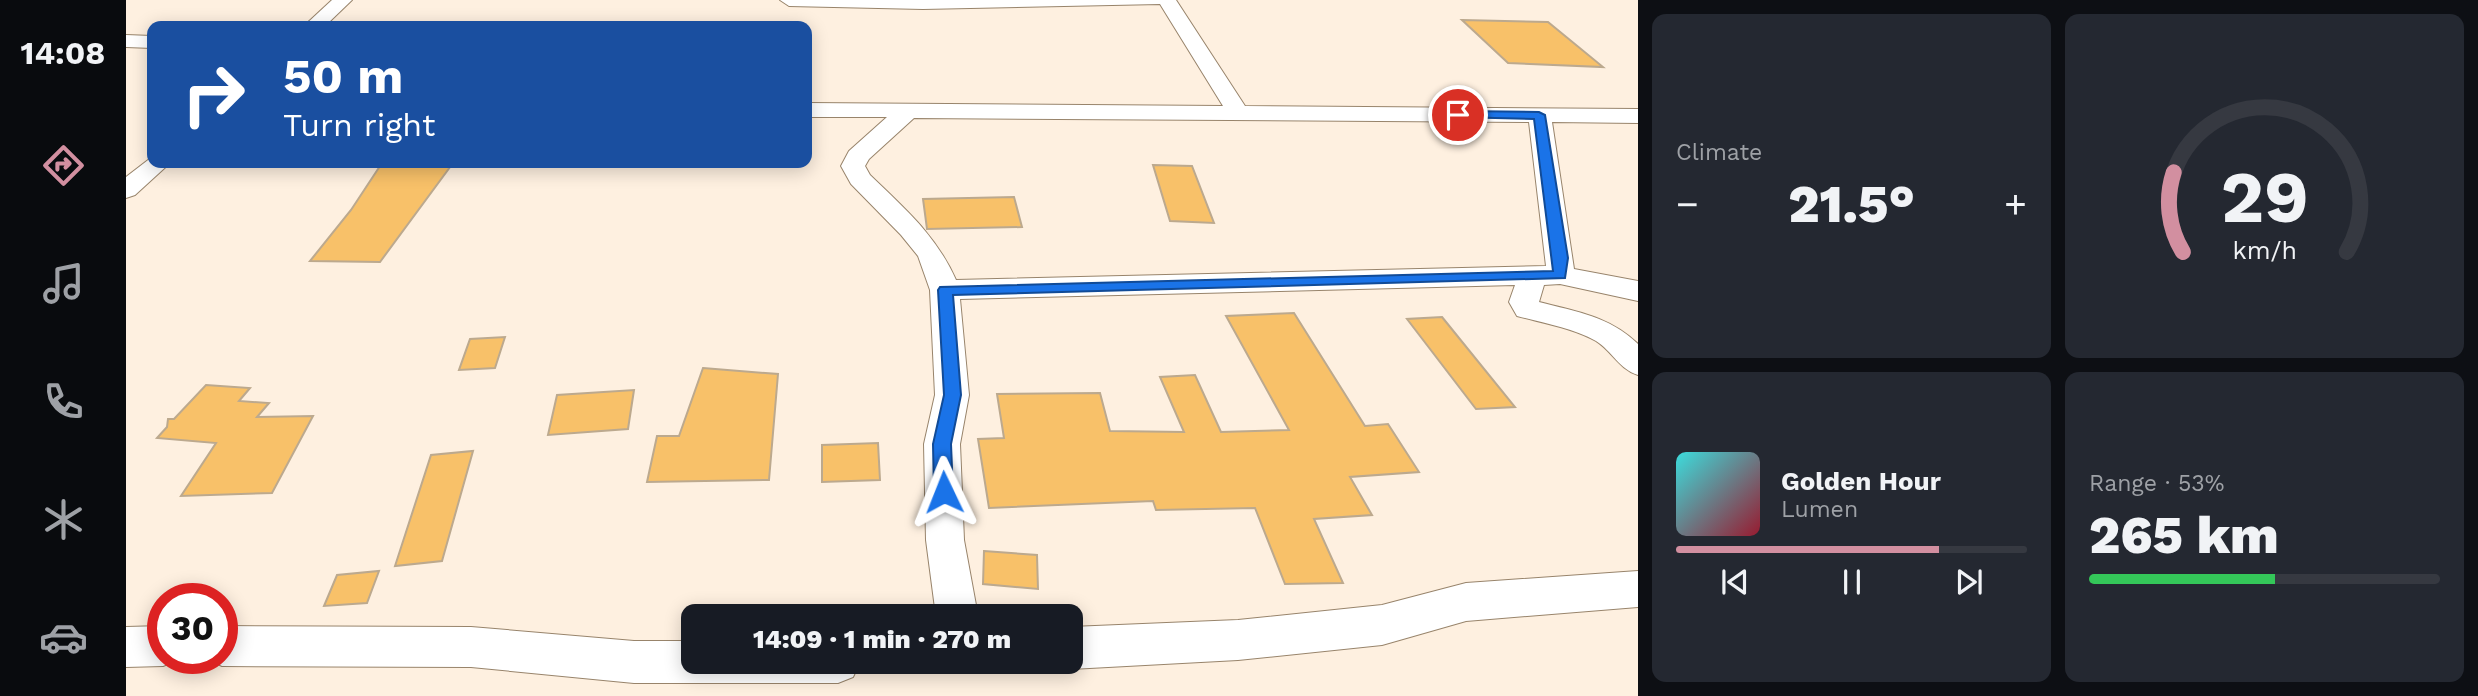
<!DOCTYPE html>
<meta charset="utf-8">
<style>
body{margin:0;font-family:"Work Sans",sans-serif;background:#242831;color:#f1f3f6;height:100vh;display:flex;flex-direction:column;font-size:26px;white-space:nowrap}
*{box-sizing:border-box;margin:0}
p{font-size:23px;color:#9ea1a6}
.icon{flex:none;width:38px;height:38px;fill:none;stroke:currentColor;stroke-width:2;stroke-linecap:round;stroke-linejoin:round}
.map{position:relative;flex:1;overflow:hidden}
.side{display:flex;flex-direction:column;gap:14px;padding:14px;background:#0d0f14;width:840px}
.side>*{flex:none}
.banner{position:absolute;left:21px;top:21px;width:665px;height:147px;border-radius:14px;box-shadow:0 4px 18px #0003;background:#1a4fa0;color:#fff;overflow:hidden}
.speed{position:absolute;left:21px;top:583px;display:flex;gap:14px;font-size:35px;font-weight:700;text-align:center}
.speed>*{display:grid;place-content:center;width:91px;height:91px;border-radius:50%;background:#171b24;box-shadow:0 4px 18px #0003;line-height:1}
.speed .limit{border:10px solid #d22;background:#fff;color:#111}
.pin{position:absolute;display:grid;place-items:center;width:60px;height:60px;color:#fff;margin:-30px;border:4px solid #fff;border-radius:50%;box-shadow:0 2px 7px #0007}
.me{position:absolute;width:77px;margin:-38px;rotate:358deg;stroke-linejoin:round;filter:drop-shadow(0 0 5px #0008)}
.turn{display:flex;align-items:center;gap:24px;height:147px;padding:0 21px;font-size:32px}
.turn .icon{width:91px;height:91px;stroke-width:2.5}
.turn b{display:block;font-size:49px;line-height:60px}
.big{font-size:52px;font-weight:800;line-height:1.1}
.side .card{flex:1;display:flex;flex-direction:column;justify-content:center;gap:10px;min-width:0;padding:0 24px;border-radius:14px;background:#242831}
.side .dial{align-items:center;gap:0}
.dial svg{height:182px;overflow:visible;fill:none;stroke:#363941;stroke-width:7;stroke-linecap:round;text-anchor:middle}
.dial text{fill:#f1f3f6;stroke:none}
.song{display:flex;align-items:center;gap:21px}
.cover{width:84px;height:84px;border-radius:10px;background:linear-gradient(135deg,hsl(180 70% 55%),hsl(350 70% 35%))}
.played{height:7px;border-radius:4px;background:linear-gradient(90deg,#d28fa0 75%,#363941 75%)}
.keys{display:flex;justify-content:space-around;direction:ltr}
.heat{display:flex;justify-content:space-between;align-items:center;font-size:38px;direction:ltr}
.charge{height:10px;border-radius:5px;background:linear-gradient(90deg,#34c759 53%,#363941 0)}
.side .tiles{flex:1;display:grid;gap:14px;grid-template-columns:repeat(2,1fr)}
.trip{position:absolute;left:555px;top:604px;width:402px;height:70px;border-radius:14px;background:#171b24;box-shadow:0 4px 18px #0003;font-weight:800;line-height:70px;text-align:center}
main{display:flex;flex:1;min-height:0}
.tabs{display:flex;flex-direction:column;width:126px;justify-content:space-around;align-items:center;background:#090b0e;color:#9ea1a6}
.tabs .icon{width:49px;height:49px}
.tabs .on{color:#d28fa0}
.tabs b{font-size:32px;color:#f1f3f6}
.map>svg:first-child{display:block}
</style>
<main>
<nav class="tabs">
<b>14:08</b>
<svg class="icon on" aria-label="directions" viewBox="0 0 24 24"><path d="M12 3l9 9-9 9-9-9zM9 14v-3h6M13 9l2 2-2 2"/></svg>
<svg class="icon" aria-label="music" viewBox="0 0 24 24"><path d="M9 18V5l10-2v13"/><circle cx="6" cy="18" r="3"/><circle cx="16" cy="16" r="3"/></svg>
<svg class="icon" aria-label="phone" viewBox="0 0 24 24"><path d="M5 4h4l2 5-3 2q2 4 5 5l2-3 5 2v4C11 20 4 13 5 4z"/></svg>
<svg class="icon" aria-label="climate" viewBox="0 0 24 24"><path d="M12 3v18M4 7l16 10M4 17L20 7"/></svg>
<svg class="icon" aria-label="car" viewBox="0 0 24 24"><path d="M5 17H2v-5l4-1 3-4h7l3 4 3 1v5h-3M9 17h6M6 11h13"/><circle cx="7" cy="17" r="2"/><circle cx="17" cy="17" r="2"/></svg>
</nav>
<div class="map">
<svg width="1512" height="696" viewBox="0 0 1512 696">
<rect width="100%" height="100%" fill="#fef0e0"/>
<g fill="#f8c169" stroke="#bca98e" stroke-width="2">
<polygon points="1336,20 1422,22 1477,67 1382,63"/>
<polygon points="256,163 327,163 254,262 184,261 225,210"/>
<polygon points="1027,165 1066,166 1088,223 1044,221"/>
<polygon points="888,197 896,227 801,229 797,199"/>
<polygon points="1168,313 1239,426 1262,424 1293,472 1224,477 1246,515 1188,519 1217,583 1159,584 1129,508 1030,510 1027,501 863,508 852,439 878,438 871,394 974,393 984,431 1058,432 1034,377 1069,375 1095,432 1163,430 1100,316"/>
<polygon points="1316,317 1389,407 1350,409 1281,319"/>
<polygon points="379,337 369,368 333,370 344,339"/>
<polygon points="577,368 652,374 643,480 521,482 531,436 553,436"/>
<polygon points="80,385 124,388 113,401 143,403 131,417 187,416 146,493 55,496 90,443 31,438 41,427 42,419 48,419"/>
<polygon points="508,390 502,429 422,435 431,395"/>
<polygon points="752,443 754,480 696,482 696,445"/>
<polygon points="347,451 316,561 269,566 305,455"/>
<polygon points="858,551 911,555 912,589 857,584"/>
<polygon points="253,571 241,603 198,606 211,575"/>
</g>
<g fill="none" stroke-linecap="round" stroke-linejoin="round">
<g stroke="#98846b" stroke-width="2">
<g id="minor">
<polygon points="206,0 226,0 199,26 178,26"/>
<path d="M 654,0 L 1050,0 L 1119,106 L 1512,109 L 1512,123 L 1426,122 L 1448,269 L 1512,281 L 1512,301 L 1434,284 L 1418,285 L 1413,302 C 1451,312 1483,316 1512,344 L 1512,375 C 1493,369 1486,351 1470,341 C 1447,328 1417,323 1391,316 L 1383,302 L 1389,285 L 834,299 L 843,395 L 834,444 L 838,540 L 852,616 L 810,616 L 800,540 L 798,444 L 809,395 L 804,290 L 792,256 L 775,235 L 725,184 L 715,166 L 723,151 L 761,117 L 681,117 L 681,103 L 1097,106 L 1034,4 L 797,9 L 663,6 ZM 788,118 L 1403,122 L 1420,266 L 830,280 C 810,235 779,209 744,175 L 739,166 L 743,159 Z"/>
<polygon points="0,35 26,36 26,48 0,47"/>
<polygon points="26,157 26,163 44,163 9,195 0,198 0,177"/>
<polygon points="1512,571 1512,607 1340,621 1256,645 1112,660 945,669 929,662 945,662 945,627 1112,620 1256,605 1340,583"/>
<polygon points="37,626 37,658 53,658 52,660 37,666 0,667 0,627"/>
<polygon points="96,626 345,627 508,641 567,641 567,662 734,662 727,677 712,683 508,683 345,667 96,666 80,658 96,658"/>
</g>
</g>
<use href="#minor" fill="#fff" fill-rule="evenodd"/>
</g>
<polygon fill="#1a73e8" stroke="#114b97" stroke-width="2" points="1332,111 1413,112 1419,115 1442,258 1439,278 827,295 835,395 825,444 827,492 824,498 818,500 811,498 808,492 807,444 818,395 812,290 814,287 1427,271 1408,119 1328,117 1328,112"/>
</svg>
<div class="speed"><div class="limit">30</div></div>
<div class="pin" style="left:1332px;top:115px;background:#d93025"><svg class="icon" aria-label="arrive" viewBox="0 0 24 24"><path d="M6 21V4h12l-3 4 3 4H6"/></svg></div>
<svg class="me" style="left:818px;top:492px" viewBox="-20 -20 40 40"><path d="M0-17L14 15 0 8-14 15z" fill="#1a73e8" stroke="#fff" stroke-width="4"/></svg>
<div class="trip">14:09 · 1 min · 270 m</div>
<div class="banner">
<div class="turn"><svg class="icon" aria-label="right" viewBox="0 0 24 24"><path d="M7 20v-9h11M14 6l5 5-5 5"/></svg><div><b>50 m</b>Turn right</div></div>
</div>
</div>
<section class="side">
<div class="tiles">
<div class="card"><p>Climate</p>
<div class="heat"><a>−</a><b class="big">21.5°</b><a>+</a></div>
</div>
<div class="card dial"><svg viewBox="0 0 100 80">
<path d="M14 69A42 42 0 1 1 86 69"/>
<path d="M14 69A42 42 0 0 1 10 34" stroke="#d28fa0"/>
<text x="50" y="56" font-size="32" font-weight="700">29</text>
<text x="50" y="72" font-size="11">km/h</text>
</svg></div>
<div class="card">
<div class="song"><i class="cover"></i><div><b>Golden Hour</b><p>Lumen</p></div></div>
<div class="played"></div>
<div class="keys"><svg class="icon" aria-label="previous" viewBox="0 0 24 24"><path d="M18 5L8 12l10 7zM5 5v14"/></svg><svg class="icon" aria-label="pause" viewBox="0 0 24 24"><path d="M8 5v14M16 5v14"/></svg><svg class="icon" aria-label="next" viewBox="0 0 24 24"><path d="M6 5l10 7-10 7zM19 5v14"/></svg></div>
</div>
<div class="card"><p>Range · 53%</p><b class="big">265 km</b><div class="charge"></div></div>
</div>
</section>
</main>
